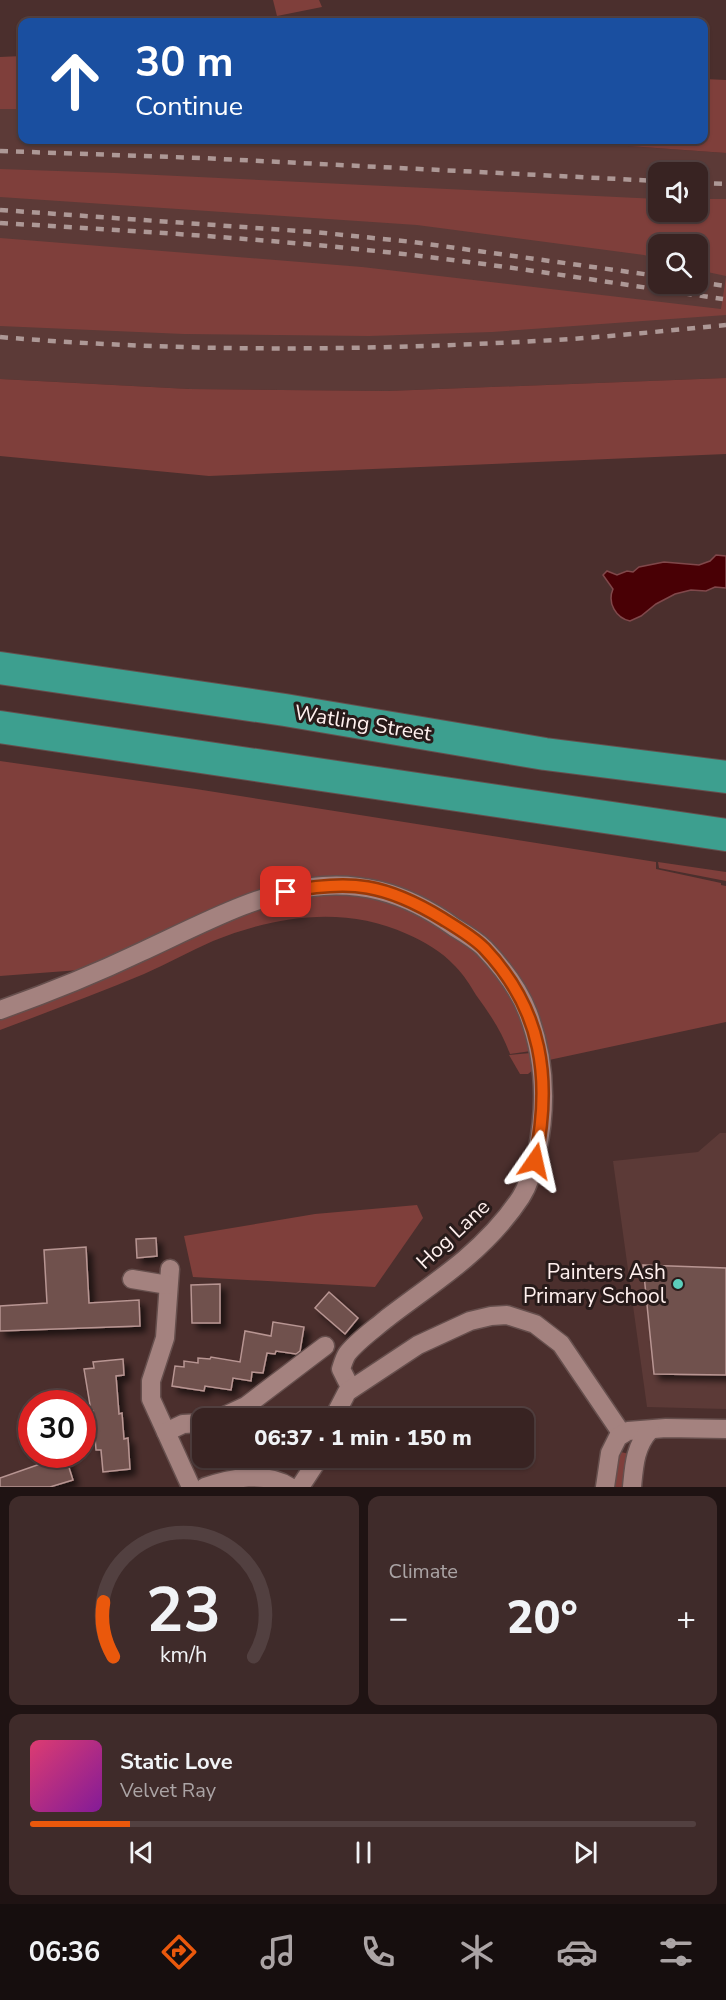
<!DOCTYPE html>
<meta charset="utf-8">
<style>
body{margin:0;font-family:"Nunito Sans",sans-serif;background:#3f2b2a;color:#f1f3f6;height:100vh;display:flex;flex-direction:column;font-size:22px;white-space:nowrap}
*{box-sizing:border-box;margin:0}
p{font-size:20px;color:#aba4a5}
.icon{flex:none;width:33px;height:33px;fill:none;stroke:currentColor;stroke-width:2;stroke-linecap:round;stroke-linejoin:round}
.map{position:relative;height:1487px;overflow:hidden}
.panel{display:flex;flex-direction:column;gap:9px;padding:9px;background:#1f1313;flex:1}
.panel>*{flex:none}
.guide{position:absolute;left:18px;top:18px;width:690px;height:126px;border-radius:12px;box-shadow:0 2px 4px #0004,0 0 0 2px #524040;background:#1a4fa0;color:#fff;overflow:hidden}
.buttons{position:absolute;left:648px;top:162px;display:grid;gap:12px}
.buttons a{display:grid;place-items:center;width:60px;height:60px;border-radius:12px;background:#382322;box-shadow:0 2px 4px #0004,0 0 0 2px #524040;font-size:30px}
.speed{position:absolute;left:18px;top:1390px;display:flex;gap:12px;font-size:30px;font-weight:700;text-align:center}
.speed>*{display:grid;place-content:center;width:78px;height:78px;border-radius:50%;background:#382322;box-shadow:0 2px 4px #0004,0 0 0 2px #524040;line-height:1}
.speed .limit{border:9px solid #d22;background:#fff;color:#111}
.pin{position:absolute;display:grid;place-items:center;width:51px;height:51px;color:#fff;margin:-26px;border-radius:12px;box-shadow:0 3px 9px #0006}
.me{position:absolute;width:66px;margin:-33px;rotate:11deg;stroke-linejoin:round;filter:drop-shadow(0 0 4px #0008)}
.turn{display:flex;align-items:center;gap:21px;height:126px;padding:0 18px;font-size:27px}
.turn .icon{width:78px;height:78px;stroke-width:2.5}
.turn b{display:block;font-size:42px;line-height:51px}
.big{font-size:45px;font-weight:800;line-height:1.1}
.panel .card{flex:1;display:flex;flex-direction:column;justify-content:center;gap:9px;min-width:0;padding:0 21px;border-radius:12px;background:#3f2b2a}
.panel .dial{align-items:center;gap:0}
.dial svg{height:156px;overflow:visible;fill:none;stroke:#524040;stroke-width:7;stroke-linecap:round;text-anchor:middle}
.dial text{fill:#f1f3f6;stroke:none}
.song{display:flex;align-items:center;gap:18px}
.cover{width:72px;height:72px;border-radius:9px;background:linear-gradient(135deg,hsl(340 70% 55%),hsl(290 70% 35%))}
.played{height:6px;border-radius:3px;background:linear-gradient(90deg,#ea580c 15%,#524040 15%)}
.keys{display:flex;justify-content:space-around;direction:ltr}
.heat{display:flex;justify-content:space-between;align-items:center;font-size:33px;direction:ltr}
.panel .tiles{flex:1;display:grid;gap:9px;grid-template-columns:1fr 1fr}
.card:last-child{grid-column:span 2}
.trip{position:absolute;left:192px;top:1408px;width:342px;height:60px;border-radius:12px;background:#382322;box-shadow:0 2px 4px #0004,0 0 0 2px #524040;font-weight:800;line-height:60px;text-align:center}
.tab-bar{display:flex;height:96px;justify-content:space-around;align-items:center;background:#160e0e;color:#aba4a5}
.tab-bar .icon{width:42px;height:42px}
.tab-bar .active{color:#ea580c}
.tab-bar b{font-size:27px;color:#f1f3f6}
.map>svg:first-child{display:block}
</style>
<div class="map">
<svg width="726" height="1487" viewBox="0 0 726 1487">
<defs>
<filter id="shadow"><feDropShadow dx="5.5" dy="5.5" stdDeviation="3" flood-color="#0009"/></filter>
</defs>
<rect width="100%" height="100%" fill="#4b2f2d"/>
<g fill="#5c3a37" fill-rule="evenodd">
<path d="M 0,109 L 22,109 L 22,140 L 545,140 L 726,153 L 726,378 L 388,391 L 189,389 L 0,379 ZM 658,172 L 698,172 L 698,212 L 658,212 ZM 658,244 L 698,244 L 698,284 L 658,284 Z"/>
<polygon points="720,1133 726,1133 726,1409 647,1407 613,1161 698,1152"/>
</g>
<g fill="#7f3f3b">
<polygon points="273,0 319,0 322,7 277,16"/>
<polygon points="22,56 22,109 0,109 0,57"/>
<polygon points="704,79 726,80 726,153 545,140 704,140"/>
<polygon points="0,169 115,173 658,199 658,212 698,212 698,199 726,199 726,276 698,270 698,244 658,244 658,259 644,255 417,225 0,197"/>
<polygon points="0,238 362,267 721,309 726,277 726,315 492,332 369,336 184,334 0,326"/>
<polygon points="726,378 726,454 209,476 0,456 0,379 189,389 388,391"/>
<polygon points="0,761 196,789 656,862 656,869 721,883 721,885 726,886 726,1022 549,1060 537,1019 468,930 341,879 93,969 0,976"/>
<polygon points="658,862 726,872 726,881 659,868"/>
<path d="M 327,891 L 388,898 L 472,944 L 515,999 L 531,1051 L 510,1054 C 502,1032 490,1014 476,995 C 470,985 464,975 455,966 C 441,951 425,942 407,934 C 344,905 275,916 213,941 C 190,951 167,964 144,974 C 96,994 48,1012 0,1030 L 0,1014 L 223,918 Z"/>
<polygon points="531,1053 533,1070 528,1074 520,1074 509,1055"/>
<polygon points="417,1205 423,1218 375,1287 193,1277 184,1236 315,1214"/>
<polygon points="613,1450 629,1454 625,1487 609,1487"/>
</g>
<path fill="#490005" stroke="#80484b" stroke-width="1.5" d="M 716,555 L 726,556 L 726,588 L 715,587 L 706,591 L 691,590 L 675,594 L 656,604 L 641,616 L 630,621 C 616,618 607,603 613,589 L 603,575 L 607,571 L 617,575 L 627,571 L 633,572 L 639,567 L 664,562 L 699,565 L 710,561 Z"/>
<g fill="#6f514e" stroke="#b89592" stroke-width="1.5" filter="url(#shadow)">
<polygon points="156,1238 157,1256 137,1258 136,1239"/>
<polygon points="86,1247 89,1303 139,1300 140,1326 0,1331 0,1306 47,1303 44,1250"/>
<polygon points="643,1265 726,1268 726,1375 654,1374"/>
<polygon points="220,1284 220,1323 192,1323 191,1285"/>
<polygon points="329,1292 358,1318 345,1334 315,1308"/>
<polygon points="273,1322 304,1327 300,1351 296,1354 276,1351 275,1354 267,1353 263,1373 252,1372 251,1381 233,1378 231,1390 205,1386 204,1391 172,1386 175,1366 184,1367 184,1361 198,1363 198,1358 210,1359 211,1357 240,1362 245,1331 271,1336"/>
<polygon points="123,1359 124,1375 116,1376 119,1414 122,1413 124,1439 128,1438 130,1469 103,1472 101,1450 96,1450 93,1411 91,1411 84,1369 94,1368 93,1362"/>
<polygon points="40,1455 65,1455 73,1480 50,1487 0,1487 0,1478 43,1463"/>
</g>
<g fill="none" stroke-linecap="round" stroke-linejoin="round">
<g stroke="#664f4d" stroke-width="21">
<g id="street">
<path d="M 0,1010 C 48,993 95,974 141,952 C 251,901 340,845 454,927 C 464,933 476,940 484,948 C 502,967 519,989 528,1013 C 545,1058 547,1105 537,1152 C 533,1167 530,1183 521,1197 C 506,1220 486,1241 465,1259 C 440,1280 412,1299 386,1319 C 373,1330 357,1341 347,1354 C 344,1359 343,1363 341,1369 L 351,1389"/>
<polyline points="170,1269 165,1338 151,1381 151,1399 191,1487"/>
<polyline points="132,1279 168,1285"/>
<polyline points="218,1419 246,1406 325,1346"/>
<polyline points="333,1419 347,1392 418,1345 470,1321 491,1316 507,1315 535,1324 561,1344 622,1434"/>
<polyline points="166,1432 183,1424 202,1423"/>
<path d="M 205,1487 C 230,1478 266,1471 290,1487"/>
<polyline points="300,1487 319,1458"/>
<polyline points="605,1487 610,1453 618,1437 628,1431 666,1428 726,1429"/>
<path d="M 632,1487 C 634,1466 635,1446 650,1430"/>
</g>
</g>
<g stroke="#664f4d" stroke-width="34">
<g id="highway">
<polyline points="0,668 285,710 545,754 726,777"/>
<polyline points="0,727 726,835"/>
</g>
</g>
<use href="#street" stroke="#a4827f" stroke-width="18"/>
<use href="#highway" stroke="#3d9f8f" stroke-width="32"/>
<g stroke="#ad9896" stroke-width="4.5" stroke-dasharray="8 8" stroke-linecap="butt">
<polyline points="0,151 201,158 658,181"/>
<polyline points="698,183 726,184"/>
<polyline points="0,210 314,232 413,242 658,276"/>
<path d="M 0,223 C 137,231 275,239 412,255 C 516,267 619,284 723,299"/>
<polyline points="698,282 725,286"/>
<path d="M 0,337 C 178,352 358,351 536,341 C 599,338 663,331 726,325"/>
</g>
</g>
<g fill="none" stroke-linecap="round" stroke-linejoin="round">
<g stroke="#983908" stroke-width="15">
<path id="route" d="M 286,892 C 351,879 386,884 443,919 C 456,927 473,937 484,948 C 543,1010 552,1080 535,1161"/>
</g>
<use href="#route" stroke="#ea580c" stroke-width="10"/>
</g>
<circle fill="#5ccebb" stroke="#281b1a" stroke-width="2" cx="678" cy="1284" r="6"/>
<g text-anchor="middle" stroke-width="6" stroke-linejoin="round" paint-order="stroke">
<g font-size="21" fill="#fff0ee" stroke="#281b1a">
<text transform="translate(363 723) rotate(9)" y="7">Watling Street</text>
<text transform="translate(453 1234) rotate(-43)" y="7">Hog Lane</text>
</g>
<g font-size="21" fill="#fff0ee" stroke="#281b1a" text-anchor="end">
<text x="666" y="1279">Painters Ash<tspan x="666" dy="24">Primary School</tspan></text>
</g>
</g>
</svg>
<div class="buttons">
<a><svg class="icon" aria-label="sound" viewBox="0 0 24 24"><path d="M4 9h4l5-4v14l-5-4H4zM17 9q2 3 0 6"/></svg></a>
<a><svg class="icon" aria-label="search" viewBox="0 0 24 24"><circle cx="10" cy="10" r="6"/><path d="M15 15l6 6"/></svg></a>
</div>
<div class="speed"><div class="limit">30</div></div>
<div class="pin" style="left:286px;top:892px;background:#d93025"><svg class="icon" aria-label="arrive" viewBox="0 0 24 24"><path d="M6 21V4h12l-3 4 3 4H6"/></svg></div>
<svg class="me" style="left:535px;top:1161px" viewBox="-20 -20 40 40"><path d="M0-17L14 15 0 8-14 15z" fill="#ea580c" stroke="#fff" stroke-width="4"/></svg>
<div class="trip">06:37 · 1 min · 150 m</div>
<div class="guide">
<div class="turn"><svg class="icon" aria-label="ahead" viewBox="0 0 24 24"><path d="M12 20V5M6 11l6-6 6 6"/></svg><div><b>30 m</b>Continue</div></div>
</div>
</div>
<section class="panel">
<div class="tiles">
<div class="card dial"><svg viewBox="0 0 100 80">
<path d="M14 69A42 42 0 1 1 86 69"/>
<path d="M14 69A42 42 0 0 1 9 41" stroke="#ea580c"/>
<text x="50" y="56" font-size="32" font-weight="700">23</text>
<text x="50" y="72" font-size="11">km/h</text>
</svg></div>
<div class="card"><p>Climate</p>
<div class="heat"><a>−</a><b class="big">20°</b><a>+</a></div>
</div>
<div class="card">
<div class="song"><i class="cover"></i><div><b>Static Love</b><p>Velvet Ray</p></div></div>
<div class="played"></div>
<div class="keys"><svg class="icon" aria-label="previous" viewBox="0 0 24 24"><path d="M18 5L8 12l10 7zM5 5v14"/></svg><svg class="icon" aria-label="pause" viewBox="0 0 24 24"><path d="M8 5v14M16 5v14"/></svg><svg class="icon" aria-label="next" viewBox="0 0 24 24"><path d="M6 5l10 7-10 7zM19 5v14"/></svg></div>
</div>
</div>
</section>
<nav class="tab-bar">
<b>06:36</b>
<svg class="icon active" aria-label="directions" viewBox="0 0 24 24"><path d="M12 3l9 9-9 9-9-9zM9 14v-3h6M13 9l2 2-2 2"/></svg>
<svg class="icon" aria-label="music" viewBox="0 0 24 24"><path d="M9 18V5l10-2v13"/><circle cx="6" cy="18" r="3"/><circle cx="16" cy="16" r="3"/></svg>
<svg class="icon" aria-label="phone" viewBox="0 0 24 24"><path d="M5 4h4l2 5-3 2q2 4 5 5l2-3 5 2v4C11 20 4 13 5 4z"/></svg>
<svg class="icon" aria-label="climate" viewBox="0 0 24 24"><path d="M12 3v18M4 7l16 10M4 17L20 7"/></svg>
<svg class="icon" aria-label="car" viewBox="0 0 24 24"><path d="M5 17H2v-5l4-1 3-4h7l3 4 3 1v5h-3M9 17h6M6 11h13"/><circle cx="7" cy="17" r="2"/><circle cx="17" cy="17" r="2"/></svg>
<svg class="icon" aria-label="filters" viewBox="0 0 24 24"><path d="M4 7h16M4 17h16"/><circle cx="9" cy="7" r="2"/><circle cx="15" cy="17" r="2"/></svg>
</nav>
